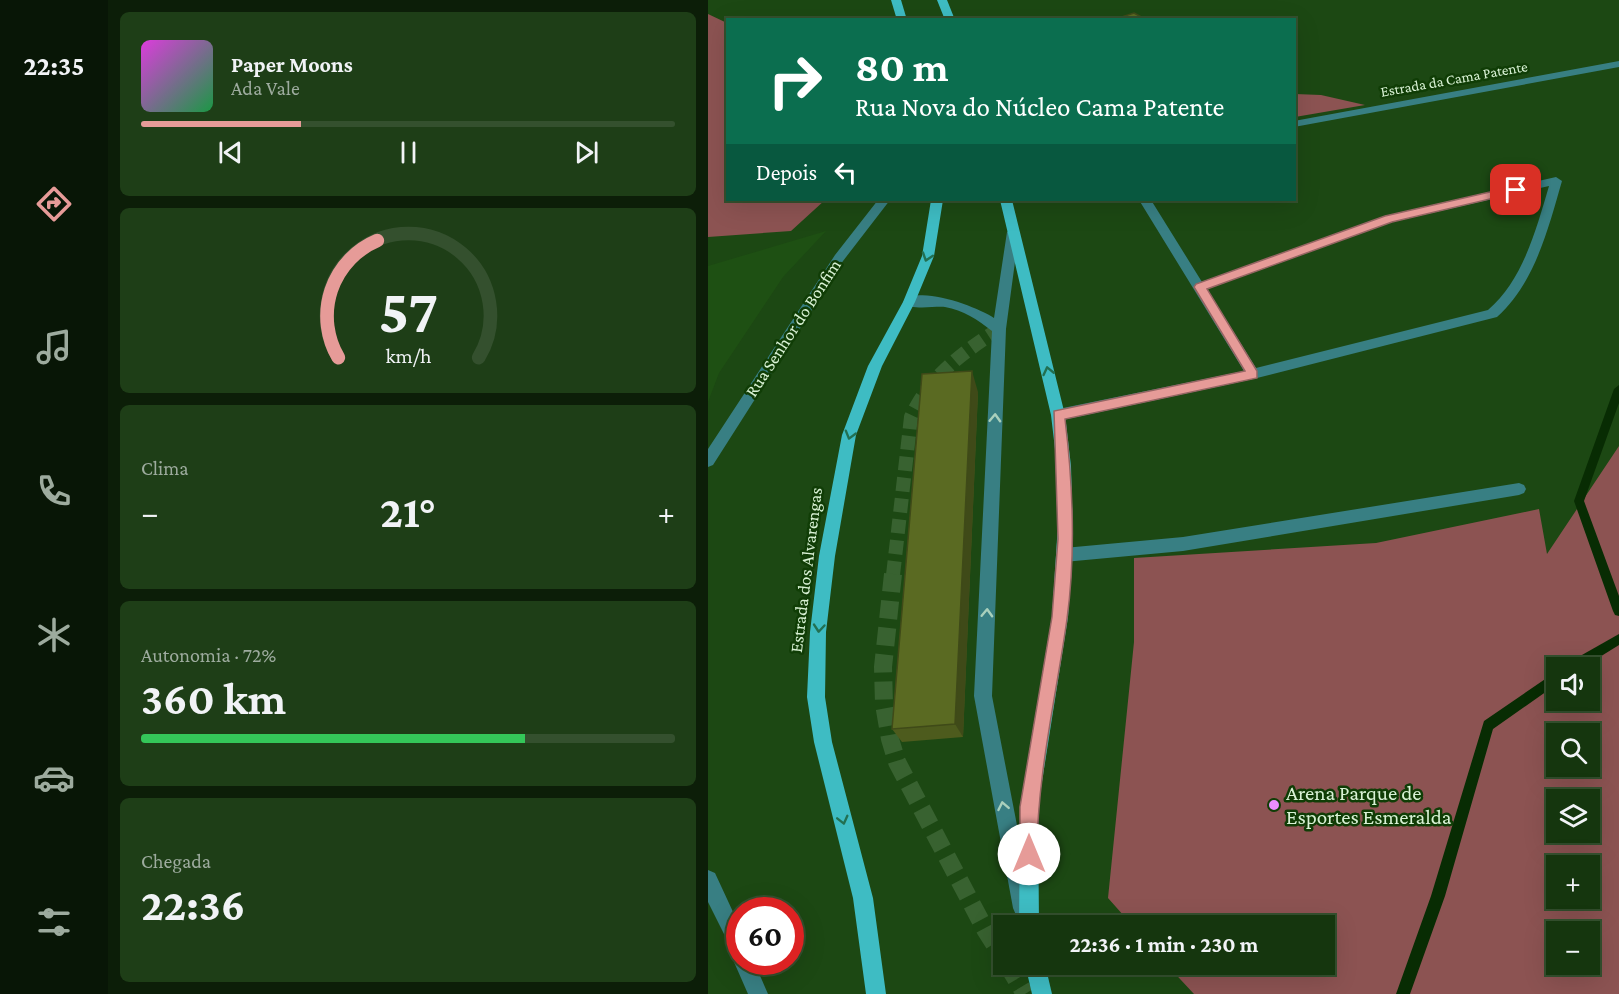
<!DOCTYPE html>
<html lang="pt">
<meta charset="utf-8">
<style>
body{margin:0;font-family:"Crimson Pro",serif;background:#1e3e17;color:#f1f3f6;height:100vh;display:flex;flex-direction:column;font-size:22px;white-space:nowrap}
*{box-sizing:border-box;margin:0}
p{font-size:20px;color:#9dab9e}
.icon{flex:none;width:33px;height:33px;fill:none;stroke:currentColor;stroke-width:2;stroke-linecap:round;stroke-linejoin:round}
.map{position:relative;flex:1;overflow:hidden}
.sheet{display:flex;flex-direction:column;gap:12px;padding:12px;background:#0c1e08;width:600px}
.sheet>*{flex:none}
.top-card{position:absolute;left:18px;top:18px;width:570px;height:183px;border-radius:0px;box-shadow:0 6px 24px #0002,0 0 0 2px #34502e;background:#0b6e4f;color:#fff;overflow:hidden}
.buttons{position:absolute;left:838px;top:657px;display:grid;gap:12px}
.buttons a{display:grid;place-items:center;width:54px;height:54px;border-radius:0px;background:#15360e;box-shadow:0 6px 24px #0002,0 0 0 2px #34502e;font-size:30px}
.speed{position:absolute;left:18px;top:897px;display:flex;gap:12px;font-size:30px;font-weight:700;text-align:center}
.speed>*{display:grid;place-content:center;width:78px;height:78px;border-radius:50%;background:#15360e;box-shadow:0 6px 24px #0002,0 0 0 2px #34502e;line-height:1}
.speed .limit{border:9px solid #d22;background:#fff;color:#111}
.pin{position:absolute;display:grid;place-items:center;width:51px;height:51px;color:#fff;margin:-26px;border-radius:12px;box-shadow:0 3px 9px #0006}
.me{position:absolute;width:66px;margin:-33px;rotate:0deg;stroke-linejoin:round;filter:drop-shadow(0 0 4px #0008)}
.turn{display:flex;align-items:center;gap:21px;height:126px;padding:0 30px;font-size:27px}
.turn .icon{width:78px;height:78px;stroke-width:2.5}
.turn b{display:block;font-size:42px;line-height:51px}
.then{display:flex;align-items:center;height:57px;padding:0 30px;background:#0003;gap:12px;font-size:22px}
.big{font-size:45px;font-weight:700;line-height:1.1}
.sheet .tile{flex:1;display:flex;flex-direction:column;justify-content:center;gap:9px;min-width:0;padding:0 21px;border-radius:9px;background:#1e3e17}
.sheet .dial{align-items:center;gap:0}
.dial svg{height:156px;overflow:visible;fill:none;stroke:#34502e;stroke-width:7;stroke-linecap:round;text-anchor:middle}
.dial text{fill:#f1f3f6;stroke:none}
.song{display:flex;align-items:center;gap:18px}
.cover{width:72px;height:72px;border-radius:9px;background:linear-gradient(135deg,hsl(300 70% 55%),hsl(140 70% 35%))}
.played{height:6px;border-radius:3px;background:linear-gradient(90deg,#e69b98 30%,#34502e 30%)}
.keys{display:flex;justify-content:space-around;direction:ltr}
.heat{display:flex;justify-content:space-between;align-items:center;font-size:33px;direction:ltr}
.charge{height:9px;border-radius:4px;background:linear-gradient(90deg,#34c759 72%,#34502e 0)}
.trip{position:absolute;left:285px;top:915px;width:342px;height:60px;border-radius:0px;background:#15360e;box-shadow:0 6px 24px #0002,0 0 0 2px #34502e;font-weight:700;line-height:60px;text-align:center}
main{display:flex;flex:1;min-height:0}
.tabs{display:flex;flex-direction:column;width:108px;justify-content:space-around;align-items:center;background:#081606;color:#9dab9e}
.tabs .icon{width:42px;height:42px}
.tabs .selected{color:#e69b98}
.tabs b{font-size:27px;color:#f1f3f6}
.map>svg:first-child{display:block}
</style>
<main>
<nav class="tabs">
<b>22:35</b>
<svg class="icon selected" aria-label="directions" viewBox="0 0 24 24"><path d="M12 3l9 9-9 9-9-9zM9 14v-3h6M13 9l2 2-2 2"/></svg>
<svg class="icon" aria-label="music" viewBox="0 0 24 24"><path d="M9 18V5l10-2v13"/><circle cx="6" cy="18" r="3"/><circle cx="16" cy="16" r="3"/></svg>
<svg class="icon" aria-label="phone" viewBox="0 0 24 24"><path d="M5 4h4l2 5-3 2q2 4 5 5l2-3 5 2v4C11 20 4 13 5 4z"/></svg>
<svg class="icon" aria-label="climate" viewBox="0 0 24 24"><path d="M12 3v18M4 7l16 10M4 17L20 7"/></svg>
<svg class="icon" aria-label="car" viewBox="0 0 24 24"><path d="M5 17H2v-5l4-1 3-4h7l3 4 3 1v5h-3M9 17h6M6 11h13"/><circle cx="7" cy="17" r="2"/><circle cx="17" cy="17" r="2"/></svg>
<svg class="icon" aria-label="filters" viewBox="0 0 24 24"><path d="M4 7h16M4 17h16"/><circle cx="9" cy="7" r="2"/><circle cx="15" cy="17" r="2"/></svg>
</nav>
<section class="sheet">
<div class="tile">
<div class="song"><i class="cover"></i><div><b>Paper Moons</b><p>Ada Vale</p></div></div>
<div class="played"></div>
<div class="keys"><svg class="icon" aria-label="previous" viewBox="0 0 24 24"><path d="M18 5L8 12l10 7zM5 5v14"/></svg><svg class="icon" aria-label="pause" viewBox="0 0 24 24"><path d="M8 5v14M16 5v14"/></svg><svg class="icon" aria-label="next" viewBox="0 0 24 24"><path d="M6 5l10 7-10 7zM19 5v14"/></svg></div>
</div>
<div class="tile dial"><svg viewBox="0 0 100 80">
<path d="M14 69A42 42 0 1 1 86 69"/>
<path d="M14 69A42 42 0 0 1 34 9" stroke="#e69b98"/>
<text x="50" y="56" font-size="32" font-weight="700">57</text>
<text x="50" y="72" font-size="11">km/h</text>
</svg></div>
<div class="tile"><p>Clima</p>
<div class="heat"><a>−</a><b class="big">21°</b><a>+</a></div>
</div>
<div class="tile"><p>Autonomia · 72%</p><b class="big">360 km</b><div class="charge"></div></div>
<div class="tile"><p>Chegada</p><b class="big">22:36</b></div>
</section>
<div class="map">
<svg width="911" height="994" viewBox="0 0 911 994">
<rect width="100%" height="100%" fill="#1c4813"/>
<polygon fill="#1e5013" points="118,231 75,277 11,373 0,402 0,266"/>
<g fill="#8c5352" fill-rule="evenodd">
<polygon points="0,14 19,23 20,200 117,200 83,231 0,237"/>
<polygon points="587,94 613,95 657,105 587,117"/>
<path d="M 911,446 L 911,994 L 486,994 L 459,965 L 616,964 L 616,926 L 424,925 L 400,898 L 426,642 L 426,558 L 668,543 L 831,509 L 839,554 ZM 849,668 L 882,668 L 882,700 L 849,700 ZM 849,734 L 882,734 L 882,766 L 849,766 ZM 849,800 L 882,800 L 882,832 L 849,832 ZM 849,866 L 882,866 L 882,898 L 849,898 ZM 849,932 L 882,932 L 882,964 L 849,964 Z"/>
</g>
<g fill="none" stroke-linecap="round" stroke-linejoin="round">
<g fill="#082c03" fill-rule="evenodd">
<polygon points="911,385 911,403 876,501 911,596 911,616 907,615 905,611 866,501 906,389"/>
<polygon points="911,634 911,645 874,668 856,668 858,664"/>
<polygon points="849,671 849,684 785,729 737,896 702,994 688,994 723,896 776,721"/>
</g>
<path stroke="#386230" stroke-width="14" stroke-dasharray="14 7" stroke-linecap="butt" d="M 185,575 L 203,417 C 222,376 254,353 291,329"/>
<g stroke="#386230" stroke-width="18" stroke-dasharray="18 9" stroke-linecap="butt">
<polyline points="185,574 175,667 176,704 182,739 189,762 278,931 296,959"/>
<polyline points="299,964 317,994"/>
</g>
<g fill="#387f83" fill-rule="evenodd">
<polygon points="911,61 911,67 586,127 586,121"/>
<path d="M 848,177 L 854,181 C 840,229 827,283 789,317 L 545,379 L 350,421 L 343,415 L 350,409 L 536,371 L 431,200 L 443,200 L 494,282 L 677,216 ZM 841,186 C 828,230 815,280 780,310 L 548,368 L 499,289 L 684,222 Z"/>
<polygon points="170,200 182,200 135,261 5,465 0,467 0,449 127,255"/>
<path d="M 305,228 L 311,232 L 298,329 L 284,696 L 325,908 L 322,915 L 315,918 L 308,915 L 305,908 L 266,696 L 284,331 C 270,320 255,310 237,307 C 225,306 202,311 195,302 C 210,284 269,307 286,318 L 299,232 Z"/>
<polygon points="811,483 816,485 818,489 816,493 811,495 475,551 356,562 350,560 348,555 350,550 356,548 475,537"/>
<polygon points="0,870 7,873 32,927 32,962 46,962 60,994 40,994 26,962 28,958 0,902"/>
</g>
<g fill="#3ebcc3" fill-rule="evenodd">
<polygon points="183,0 193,0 199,20 189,20"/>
<polygon points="229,0 239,0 247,20 237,20"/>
<polygon points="223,200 235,200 226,256 207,302 174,366 148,435 127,556 118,632 117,697 124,742 165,898 178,994 158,994 145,898 106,742 99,697 102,632 111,556 134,435 160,366 195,302 214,256"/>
<polygon points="292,200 304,200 357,415 363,466 365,539 360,617 330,807 331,926 311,926 312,807 344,617 349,539 349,466 343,415"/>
<polygon points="317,964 337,964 344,994 324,994"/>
</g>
</g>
<polygon fill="#4d5b1d" points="270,392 255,737 194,742 184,729"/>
<polygon fill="#3f4a18" points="264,371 270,392 255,737 247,724"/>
<g fill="#5a6a22" stroke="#3f4a18" stroke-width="1.5">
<polygon points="426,13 439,20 404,20"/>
<polygon points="264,371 247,724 184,729 214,374"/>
</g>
<defs><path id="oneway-chevron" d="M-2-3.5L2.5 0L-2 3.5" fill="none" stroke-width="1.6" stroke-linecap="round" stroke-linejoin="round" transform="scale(1.5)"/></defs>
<g stroke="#227052">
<use href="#oneway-chevron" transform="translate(219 257) rotate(108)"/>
<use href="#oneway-chevron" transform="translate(340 371) rotate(-103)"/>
<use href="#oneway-chevron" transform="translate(142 435) rotate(106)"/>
<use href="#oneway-chevron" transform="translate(111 628) rotate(95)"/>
<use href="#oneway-chevron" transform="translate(135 820) rotate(76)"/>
</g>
<g stroke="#a9d0bc">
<use href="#oneway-chevron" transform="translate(287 418) rotate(-88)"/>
<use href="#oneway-chevron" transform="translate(279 613) rotate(-88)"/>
<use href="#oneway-chevron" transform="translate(295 806) rotate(-101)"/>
</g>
<path fill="#e69b98" stroke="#966563" stroke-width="1.5" d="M 808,186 L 812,187 L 812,192 L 684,222 L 499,289 L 549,371 L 549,378 L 357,419 C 365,485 368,553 359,619 C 348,698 329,775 329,854 L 327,861 L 321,863 L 315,861 L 312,854 L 312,807 L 344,617 L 350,539 L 346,411 L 537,371 L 486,287 L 488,284 L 677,216 Z"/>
<circle fill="#ea8dfd" stroke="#103d06" stroke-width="2" cx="566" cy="805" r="6"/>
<g text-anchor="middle" stroke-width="5" stroke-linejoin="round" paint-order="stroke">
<g font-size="15" fill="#d9f2d5" stroke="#103d06">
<text transform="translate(746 79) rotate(-10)" y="5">Estrada da Cama Patente</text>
</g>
<g font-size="18" fill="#d9f2d5" stroke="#103d06">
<text transform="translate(85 328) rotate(-57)" y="6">Rua Senhor do Bonfim</text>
<text transform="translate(98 570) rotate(-83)" y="6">Estrada dos Alvarengas</text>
</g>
<g font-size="21" fill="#d9f2d5" stroke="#103d06" text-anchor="start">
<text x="578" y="800">Arena Parque de<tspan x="578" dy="24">Esportes Esmeralda</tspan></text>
</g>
</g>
</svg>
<div class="buttons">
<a><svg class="icon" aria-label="sound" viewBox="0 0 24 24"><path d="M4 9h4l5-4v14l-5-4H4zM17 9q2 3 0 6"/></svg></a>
<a><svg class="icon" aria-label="search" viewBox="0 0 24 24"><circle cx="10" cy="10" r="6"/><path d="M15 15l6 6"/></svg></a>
<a><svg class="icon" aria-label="layers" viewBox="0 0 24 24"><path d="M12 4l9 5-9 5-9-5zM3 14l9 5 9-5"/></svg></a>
<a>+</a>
<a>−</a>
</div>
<div class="speed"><div class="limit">60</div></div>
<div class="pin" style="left:808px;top:190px;background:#d93025"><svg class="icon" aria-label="arrive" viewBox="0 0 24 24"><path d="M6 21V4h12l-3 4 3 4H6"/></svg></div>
<svg class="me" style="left:321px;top:854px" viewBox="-20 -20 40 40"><circle r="19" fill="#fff"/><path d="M0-13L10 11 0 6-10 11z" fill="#e69b98"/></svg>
<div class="trip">22:36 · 1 min · 230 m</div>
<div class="top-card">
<div class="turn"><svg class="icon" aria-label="right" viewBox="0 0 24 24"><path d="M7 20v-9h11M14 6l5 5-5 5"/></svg><div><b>80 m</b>Rua Nova do Núcleo Cama Patente</div></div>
<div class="then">Depois<svg class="icon" aria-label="left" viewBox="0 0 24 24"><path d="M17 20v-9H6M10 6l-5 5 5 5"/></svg></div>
</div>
</div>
</main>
